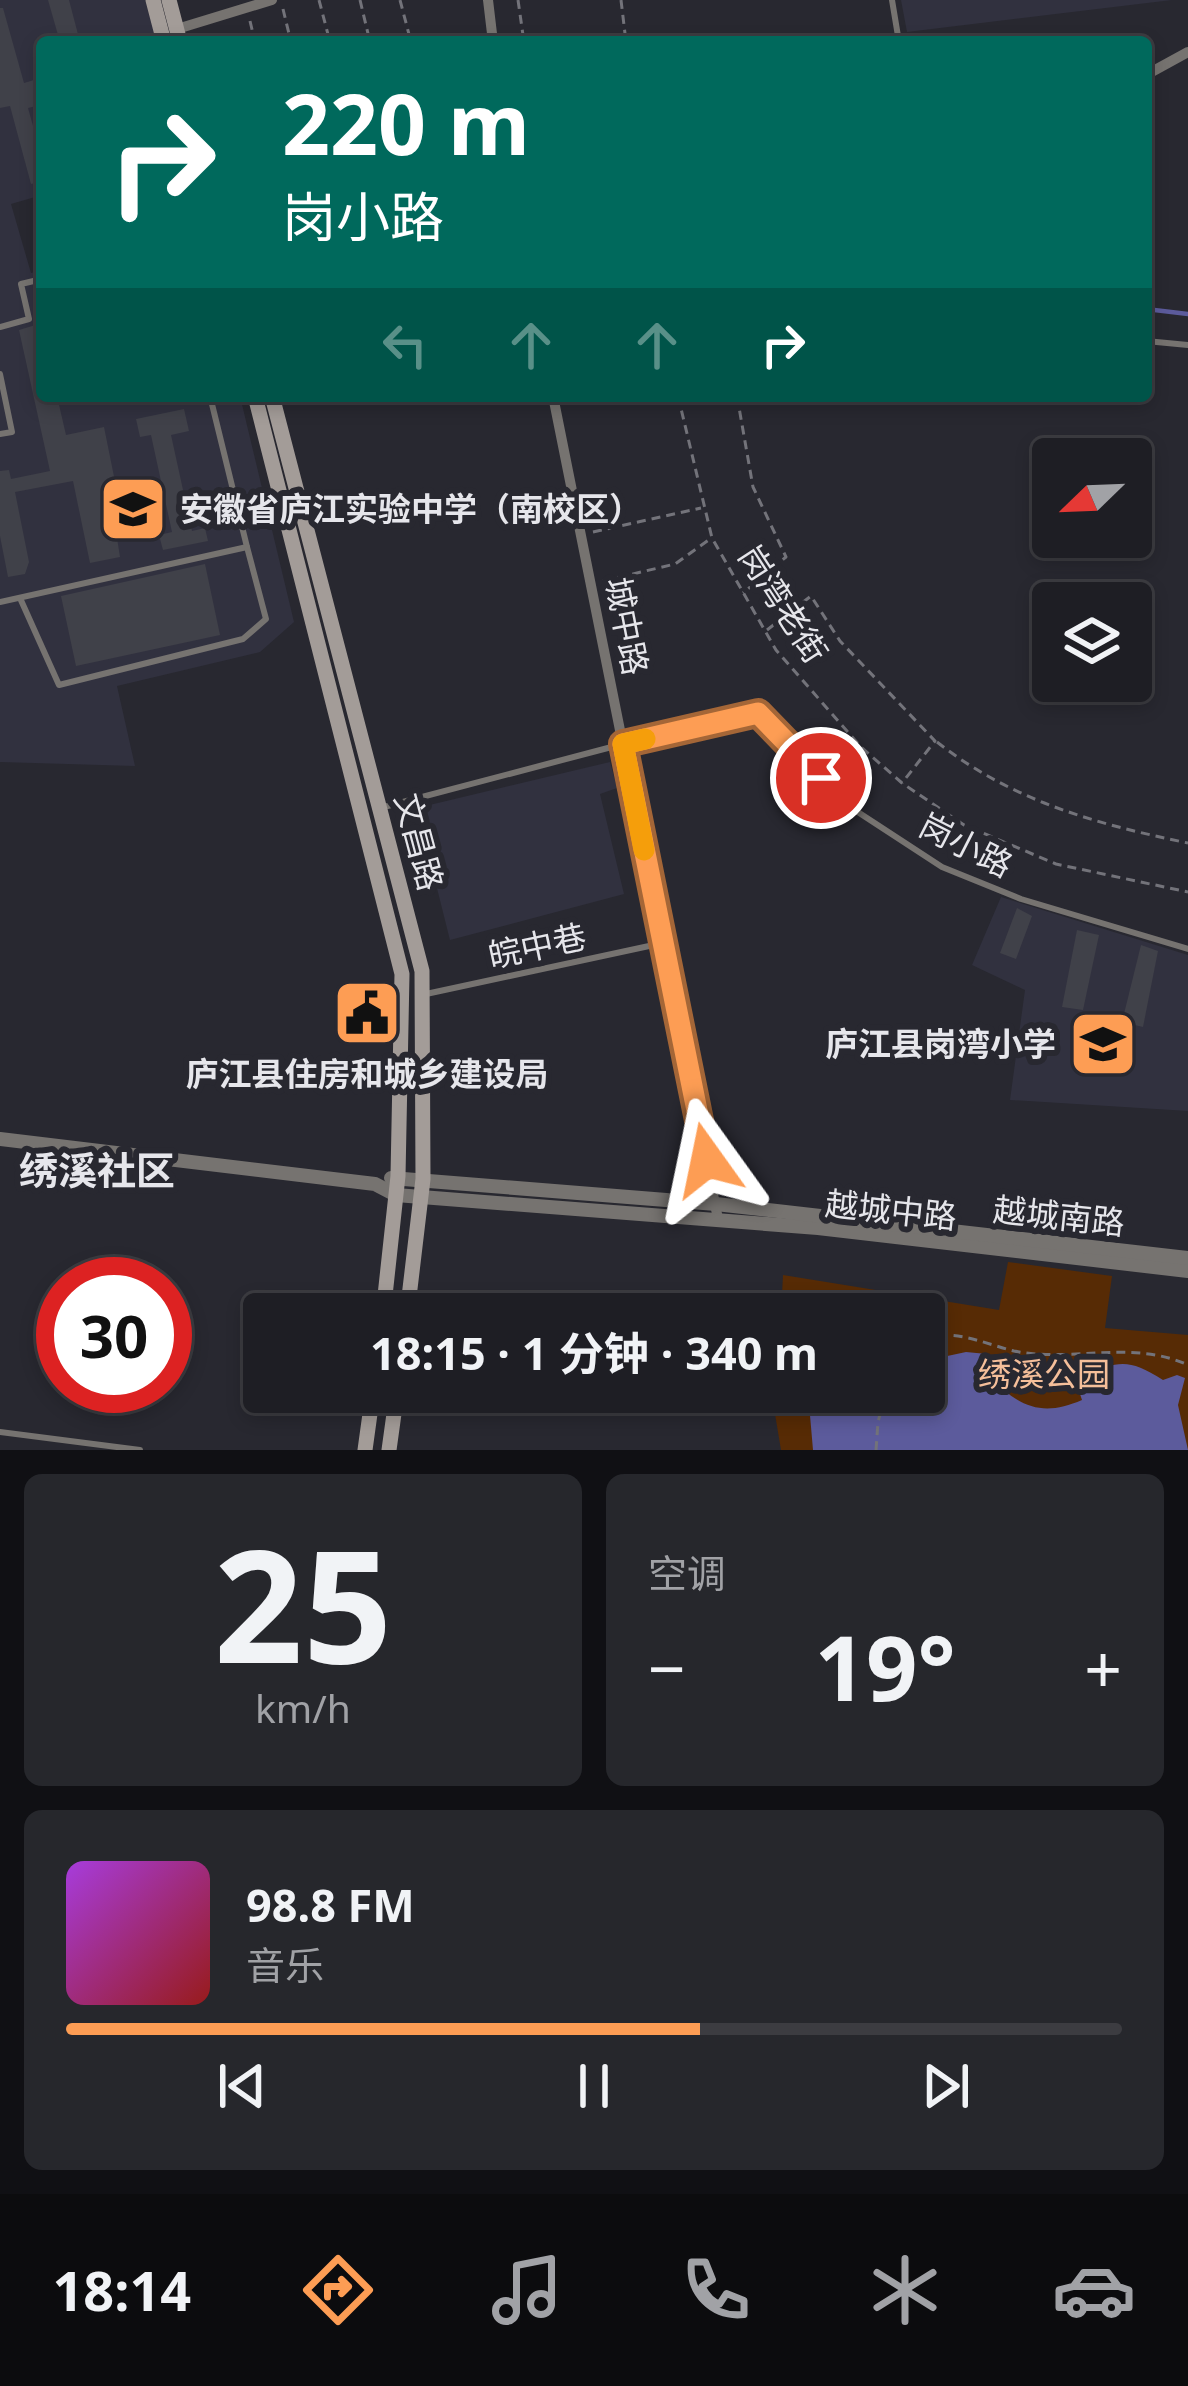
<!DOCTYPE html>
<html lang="zh">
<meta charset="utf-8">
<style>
body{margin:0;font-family:"Noto Sans","Noto Sans SC",sans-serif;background:#26272c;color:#f1f3f6;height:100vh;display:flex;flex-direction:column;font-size:45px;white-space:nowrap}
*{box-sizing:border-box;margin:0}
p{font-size:39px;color:#a1a2a6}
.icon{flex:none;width:66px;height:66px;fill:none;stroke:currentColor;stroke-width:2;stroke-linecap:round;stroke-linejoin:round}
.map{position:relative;height:1450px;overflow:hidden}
.panel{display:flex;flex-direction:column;gap:24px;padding:24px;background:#101014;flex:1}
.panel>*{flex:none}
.guide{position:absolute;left:36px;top:36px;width:1116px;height:366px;border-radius:12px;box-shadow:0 6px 18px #0003,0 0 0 3px #3c3c41;background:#00695c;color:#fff;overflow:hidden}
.needle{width:78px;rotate:247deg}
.controls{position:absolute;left:1032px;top:438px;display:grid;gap:24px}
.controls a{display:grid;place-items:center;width:120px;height:120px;border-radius:12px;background:#1e1e24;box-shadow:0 6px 18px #0003,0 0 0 3px #3c3c41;font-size:60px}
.speed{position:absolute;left:36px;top:1257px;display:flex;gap:24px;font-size:60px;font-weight:700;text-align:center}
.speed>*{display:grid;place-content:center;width:156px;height:156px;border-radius:50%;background:#1e1e24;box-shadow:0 6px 18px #0003,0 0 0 3px #3c3c41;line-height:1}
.speed .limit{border:18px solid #d22;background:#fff;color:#111}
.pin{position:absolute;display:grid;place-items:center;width:102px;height:102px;color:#fff;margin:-51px;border:6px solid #fff;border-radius:50%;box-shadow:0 3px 12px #0007}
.me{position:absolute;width:132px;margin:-66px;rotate:348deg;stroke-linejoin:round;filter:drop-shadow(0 0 9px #0008)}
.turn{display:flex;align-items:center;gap:42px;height:252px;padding:0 48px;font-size:54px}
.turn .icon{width:156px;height:156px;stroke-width:2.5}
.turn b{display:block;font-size:84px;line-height:102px}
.lanes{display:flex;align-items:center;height:114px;padding:0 48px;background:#0003;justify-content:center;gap:60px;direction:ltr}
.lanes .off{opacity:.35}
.big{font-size:90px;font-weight:700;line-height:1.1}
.panel .widget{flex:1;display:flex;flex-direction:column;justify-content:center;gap:18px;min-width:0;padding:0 42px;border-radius:18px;background:#26272c}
.panel .dial{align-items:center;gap:0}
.dial b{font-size:156px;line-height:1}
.song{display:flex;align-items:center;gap:36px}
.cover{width:144px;height:144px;border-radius:18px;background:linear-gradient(135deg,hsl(280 70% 55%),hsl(0 70% 35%))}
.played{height:12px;border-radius:6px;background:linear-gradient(90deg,#fd9d54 60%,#3c3c41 60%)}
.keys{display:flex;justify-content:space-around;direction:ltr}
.heat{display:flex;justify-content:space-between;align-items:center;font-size:66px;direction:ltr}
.panel .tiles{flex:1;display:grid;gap:24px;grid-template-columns:1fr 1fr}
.widget:last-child{grid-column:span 2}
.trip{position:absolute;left:243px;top:1293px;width:702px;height:120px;border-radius:12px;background:#1e1e24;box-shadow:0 6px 18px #0003,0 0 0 3px #3c3c41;font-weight:700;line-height:120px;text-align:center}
.menu{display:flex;height:192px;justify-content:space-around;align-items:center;background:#0c0c0e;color:#a1a2a6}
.menu .icon{width:84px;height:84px}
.menu .selected{color:#fd9d54}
.menu b{font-size:54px;color:#f1f3f6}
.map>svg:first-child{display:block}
</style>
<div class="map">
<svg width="1188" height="1450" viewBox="0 0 1188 1450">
<rect width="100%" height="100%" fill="#282830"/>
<g fill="#31313f">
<polygon points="0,0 145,0 157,42 42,42 42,195 11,204 31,273 42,270 42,396 240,396 294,622 260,652 117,686 135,766 0,762"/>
<polygon points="901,0 1172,0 907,32"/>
<polygon points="610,762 617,788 600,794 624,894 450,940 417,808"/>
<polygon points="1001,897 1188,955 1188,1111 1010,1100 1025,990 972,965"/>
</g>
<polygon fill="#572b05" points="1008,1262 1112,1276 1105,1328 1188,1335 1188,1450 781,1450 775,1414 776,1392 924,1392 924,1314 781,1314 783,1275 999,1310"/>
<path fill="#5c5b9c" d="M 966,1352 L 987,1354 L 1007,1362 L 1004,1390 C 1029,1412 1052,1413 1082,1400 L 1079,1391 L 1087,1387 L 1083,1375 C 1120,1361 1128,1358 1163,1380 L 1177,1375 L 1185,1378 L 1178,1405 L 1188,1450 L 813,1450 L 808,1392 L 924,1392 L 924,1361 Z"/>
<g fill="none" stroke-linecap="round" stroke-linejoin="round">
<polyline stroke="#5c5b9c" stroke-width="4.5" points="1146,309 1188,314"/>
</g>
<g fill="#404149">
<polygon points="48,0 69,0 80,42 60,42"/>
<polygon points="0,8 3,8 24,83 34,80 40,105 28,108 42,158 42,181 31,184 10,106 0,108"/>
<polygon points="42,323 42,396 57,396 66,435 104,427 126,536 117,538 120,557 90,563 73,481 15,492 29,562 25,574 8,577 0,536 0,471 9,470 11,479 50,471 19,330"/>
<polygon points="184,409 189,431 171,435 192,531 205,528 208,541 163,550 159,535 172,532 151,435 140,437 136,419"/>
<polygon points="205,564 220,635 76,666 61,596"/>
<polygon points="1017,908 1032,916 1016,959 1000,953"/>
<polygon points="1077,930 1099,935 1083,1010 1062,1007"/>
<polygon points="1141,945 1158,951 1143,1027 1122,1022"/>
</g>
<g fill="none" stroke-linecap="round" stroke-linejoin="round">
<g stroke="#73737a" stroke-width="3" stroke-dasharray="9 6" stroke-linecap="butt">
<polyline points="319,0 330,42"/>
<polyline points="360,0 370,42"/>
<polyline points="400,0 411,42"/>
<polyline points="518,0 524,42"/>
<polyline points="621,0 626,42"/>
<polyline points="283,9 291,42"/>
<polyline points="250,21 255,42"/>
<polyline points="678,396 712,538 776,650 861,747 902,783 964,825 1056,864 1188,892"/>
<polyline points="737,396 753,487 786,557 743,593"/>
<polyline points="593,532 701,508"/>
<polyline points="603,581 675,564 710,539"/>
<polyline points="767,630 811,596 840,641 935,741 902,783"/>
<path d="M 937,742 C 1012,801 1096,824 1188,843"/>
<path d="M 924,1339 C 954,1328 985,1344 1014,1351 C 1074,1363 1131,1339 1188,1365"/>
<polyline points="876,1450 878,1422 886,1392"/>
</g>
<g stroke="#767370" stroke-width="6">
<polyline points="892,0 899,42"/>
<polyline points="0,327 29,319 21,284 42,279"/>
<polyline points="1146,341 1188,345"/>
<polyline points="0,374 12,432 0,434"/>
<polyline points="20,598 59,685 243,639 266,619 247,547"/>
<polyline points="0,602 247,547 210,396"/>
<polyline points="380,808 623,744 758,713 844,803 942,867 1021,899 1188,949"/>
<polyline points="426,994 663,943"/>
<polyline points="0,1432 140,1450"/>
</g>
<g stroke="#767370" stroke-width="10">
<polyline points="488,0 493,42"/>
<polyline points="177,29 272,0"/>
<polyline points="1146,75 1188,52"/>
<polyline points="553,396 718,1219"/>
</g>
<g stroke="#767370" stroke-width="14">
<polyline points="0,1139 375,1184 396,1195 818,1228 1188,1271"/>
<polyline points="391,1178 716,1204 1188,1258"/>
</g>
<g stroke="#a39c98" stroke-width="15">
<polyline points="153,0 164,42"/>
<polyline points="169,0 180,42"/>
<polyline points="255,396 402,974 398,1176 383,1314"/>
<polyline points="272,396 422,971 423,1179 407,1314"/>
<polyline points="365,1450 373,1392"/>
<polyline points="389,1450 397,1392"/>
</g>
</g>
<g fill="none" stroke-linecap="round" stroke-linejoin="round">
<g stroke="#a46637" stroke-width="30">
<polyline id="route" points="707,1160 623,744 758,713 821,778"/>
</g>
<use href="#route" stroke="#fd9d54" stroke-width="21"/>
<polyline stroke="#f59e0b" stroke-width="21" points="644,850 623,744 645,739"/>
</g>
<defs>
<g id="school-square" transform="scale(3.45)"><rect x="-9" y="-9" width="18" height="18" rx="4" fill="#fd9d54" stroke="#282830"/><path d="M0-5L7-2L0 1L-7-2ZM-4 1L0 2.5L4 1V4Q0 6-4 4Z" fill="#111"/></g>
<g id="civic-square" transform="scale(3.45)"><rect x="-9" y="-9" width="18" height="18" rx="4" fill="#fd9d54" stroke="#282830"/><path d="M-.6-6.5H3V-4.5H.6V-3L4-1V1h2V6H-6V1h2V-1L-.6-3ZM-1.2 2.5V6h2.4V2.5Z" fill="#111"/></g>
</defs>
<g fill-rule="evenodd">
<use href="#school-square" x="133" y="509"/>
<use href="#civic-square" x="367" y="1013"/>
<use href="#school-square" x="1103" y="1044"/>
</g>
<g text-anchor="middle" stroke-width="12" stroke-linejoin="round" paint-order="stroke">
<g font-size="33" font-weight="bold" fill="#e6e6eb" stroke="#282830" text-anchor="start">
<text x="180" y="521">安徽省庐江实验中学（南校区）</text>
<text x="1056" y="1056" text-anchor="end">庐江县岗湾小学</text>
<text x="367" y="1086" text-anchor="middle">庐江县住房和城乡建设局</text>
</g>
<g font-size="33" fill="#e6e6eb" stroke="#282830">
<text transform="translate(783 604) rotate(57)" y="12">岗湾老街</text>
<text transform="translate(627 626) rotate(79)" y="12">城中路</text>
<text transform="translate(419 842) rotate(75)" y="12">文昌路</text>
<text transform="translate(966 845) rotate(27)" y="12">岗小路</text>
<text transform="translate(537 946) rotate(-12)" y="12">皖中巷</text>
<text transform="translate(891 1210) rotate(6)" y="12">越城中路</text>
<text transform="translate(1059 1216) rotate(6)" y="12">越城南路</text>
</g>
<g font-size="33" fill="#f5bf9a" stroke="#282830">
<text x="1044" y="1386">绣溪公园</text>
</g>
<g font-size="39" font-weight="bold" fill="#e6e6eb" stroke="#282830">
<text x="97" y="1185">绣溪社区</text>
</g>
</g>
</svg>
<div class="controls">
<a><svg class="needle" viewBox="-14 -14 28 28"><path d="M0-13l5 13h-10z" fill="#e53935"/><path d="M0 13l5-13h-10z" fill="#a1a2a6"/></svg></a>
<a><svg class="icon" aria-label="layers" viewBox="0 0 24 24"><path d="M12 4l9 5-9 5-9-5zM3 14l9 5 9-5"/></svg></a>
</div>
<div class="speed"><div class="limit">30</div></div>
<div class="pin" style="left:821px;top:778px;background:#d93025"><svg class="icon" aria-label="arrive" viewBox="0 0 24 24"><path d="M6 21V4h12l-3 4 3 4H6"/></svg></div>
<svg class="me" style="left:707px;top:1160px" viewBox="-20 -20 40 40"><path d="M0-17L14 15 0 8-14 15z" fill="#fd9d54" stroke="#fff" stroke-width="4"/></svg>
<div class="trip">18:15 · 1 分钟 · 340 m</div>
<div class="guide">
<div class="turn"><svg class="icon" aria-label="right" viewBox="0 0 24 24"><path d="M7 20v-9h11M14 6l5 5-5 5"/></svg><div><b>220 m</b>岗小路</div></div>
<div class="lanes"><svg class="icon off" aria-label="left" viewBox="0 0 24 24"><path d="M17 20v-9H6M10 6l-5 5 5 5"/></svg><svg class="icon off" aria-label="ahead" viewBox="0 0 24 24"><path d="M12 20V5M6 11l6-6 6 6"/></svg><svg class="icon off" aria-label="ahead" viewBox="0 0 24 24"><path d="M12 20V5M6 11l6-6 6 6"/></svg><svg class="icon" aria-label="right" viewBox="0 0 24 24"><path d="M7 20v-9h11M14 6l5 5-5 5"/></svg></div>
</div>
</div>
<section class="panel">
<div class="tiles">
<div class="widget dial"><b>25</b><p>km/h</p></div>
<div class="widget"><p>空调</p>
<div class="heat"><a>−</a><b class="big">19°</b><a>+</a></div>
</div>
<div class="widget">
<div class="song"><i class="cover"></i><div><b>98.8 FM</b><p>音乐</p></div></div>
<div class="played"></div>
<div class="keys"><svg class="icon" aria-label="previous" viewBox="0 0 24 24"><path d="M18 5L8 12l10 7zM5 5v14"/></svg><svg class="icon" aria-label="pause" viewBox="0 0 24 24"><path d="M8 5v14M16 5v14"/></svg><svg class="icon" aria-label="next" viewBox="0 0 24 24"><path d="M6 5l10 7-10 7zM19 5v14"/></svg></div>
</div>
</div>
</section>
<nav class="menu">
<b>18:14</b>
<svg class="icon selected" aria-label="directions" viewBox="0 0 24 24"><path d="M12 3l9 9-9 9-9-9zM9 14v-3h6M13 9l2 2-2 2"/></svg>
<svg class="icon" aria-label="music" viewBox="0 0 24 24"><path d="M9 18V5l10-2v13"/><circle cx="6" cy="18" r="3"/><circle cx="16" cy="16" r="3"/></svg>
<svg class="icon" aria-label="phone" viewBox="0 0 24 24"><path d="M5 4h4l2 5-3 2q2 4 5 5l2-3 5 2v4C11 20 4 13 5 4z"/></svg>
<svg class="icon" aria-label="climate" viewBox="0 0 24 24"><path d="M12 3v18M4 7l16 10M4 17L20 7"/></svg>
<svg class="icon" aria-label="car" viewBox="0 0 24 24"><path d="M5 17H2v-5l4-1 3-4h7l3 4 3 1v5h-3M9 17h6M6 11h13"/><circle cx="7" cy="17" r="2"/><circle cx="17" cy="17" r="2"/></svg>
</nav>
